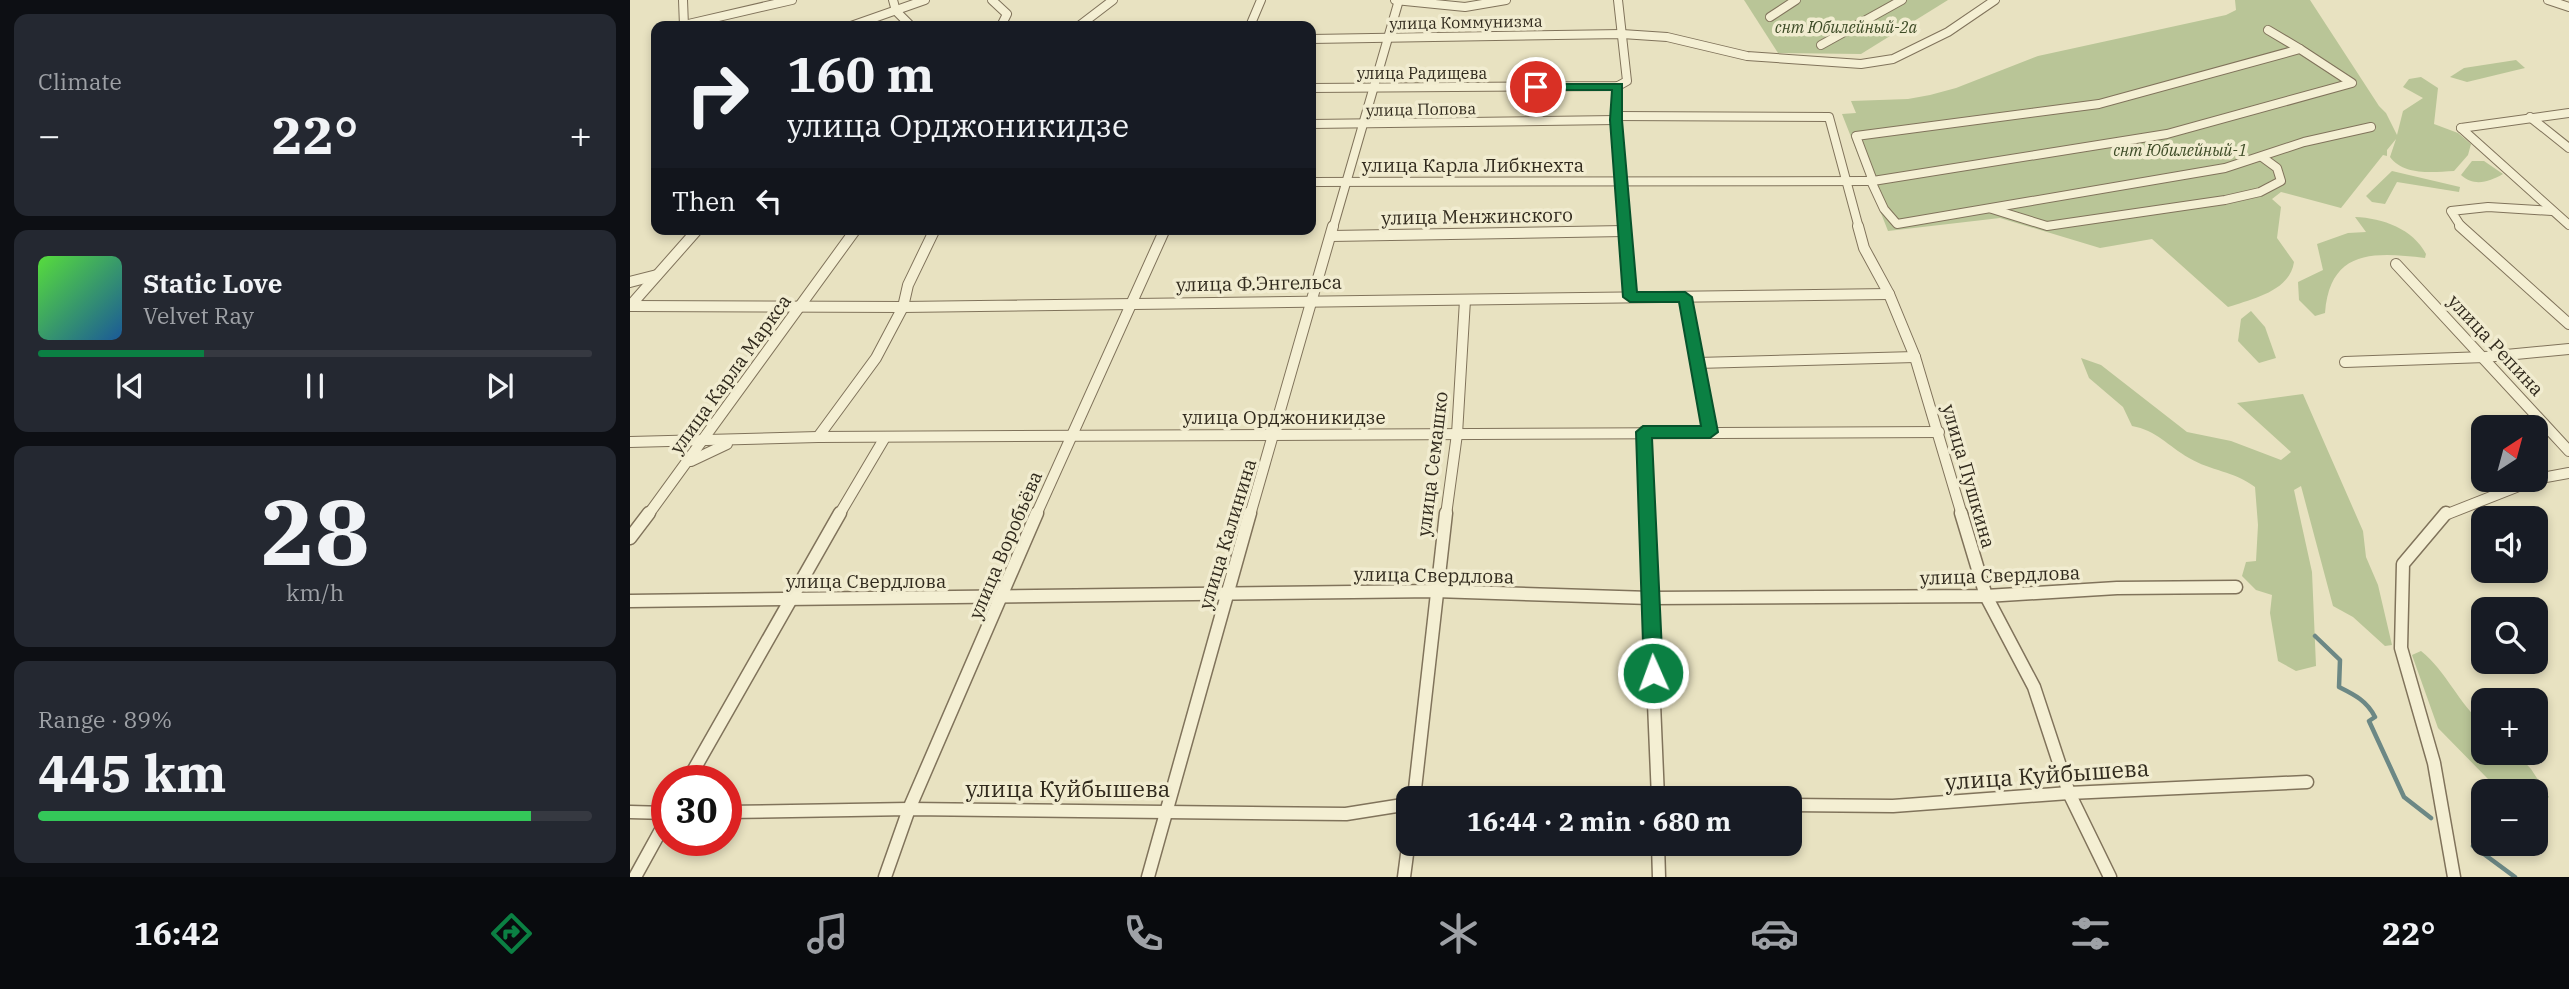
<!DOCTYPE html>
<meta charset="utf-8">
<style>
body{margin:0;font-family:"IBM Plex Serif",serif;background:#242831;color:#f1f3f6;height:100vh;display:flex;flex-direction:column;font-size:26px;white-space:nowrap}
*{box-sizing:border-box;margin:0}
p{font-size:23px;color:#9ea1a6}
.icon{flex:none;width:38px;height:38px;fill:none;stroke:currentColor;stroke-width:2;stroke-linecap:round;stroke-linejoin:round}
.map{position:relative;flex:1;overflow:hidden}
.drawer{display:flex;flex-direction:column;gap:14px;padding:14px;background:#0d0f14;width:630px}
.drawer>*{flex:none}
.top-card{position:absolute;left:21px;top:21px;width:665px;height:214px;border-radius:14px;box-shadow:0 4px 10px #0003;background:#171b24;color:#f1f3f6;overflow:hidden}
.needle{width:46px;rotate:36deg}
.tools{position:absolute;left:1841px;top:415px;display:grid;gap:14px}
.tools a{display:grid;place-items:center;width:77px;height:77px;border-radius:14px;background:#171b24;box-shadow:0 4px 10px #0003;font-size:35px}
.speed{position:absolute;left:21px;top:765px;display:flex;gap:14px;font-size:35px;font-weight:700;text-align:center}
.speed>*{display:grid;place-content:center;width:91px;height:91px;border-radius:50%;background:#171b24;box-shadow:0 4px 10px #0003;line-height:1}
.speed .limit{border:10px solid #d22;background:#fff;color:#111}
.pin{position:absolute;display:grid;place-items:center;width:60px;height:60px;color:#fff;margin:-30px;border:4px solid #fff;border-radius:50%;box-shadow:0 2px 7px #0007}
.me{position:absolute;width:77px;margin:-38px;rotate:358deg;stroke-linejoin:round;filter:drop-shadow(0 0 5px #0008)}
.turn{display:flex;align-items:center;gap:24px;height:147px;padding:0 21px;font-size:32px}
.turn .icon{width:91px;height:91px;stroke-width:2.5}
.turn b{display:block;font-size:49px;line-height:60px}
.then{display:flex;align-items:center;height:66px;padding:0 21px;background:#0003;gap:14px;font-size:26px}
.big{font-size:52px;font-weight:800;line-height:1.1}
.drawer .tile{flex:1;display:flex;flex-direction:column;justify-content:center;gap:10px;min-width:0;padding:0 24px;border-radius:14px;background:#242831}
.drawer .dial{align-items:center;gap:0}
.dial b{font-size:91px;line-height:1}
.song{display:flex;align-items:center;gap:21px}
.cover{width:84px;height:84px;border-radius:10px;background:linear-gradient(135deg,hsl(110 70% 55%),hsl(210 70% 35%))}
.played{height:7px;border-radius:4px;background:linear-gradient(90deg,#0b8043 30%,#363941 30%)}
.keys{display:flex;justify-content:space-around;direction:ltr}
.heat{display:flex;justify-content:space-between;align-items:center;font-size:38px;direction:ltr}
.charge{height:10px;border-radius:5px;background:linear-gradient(90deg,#34c759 89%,#363941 0)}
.trip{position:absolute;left:766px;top:786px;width:406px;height:70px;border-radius:14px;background:#171b24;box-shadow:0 4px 10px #0003;font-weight:800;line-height:70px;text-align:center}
.dock{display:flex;height:112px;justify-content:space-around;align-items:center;background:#090b0e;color:#9ea1a6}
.dock .icon{width:49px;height:49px}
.dock .selected{color:#0b8043}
.dock b{font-size:32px;color:#f1f3f6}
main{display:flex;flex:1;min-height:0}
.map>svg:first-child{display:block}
</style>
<main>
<section class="drawer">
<div class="tile"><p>Climate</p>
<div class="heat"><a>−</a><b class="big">22°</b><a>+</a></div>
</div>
<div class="tile">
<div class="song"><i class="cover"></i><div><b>Static Love</b><p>Velvet Ray</p></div></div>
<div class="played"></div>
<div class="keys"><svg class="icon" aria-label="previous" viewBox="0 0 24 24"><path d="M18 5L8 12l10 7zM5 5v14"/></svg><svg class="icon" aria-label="pause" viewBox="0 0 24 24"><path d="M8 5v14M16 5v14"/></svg><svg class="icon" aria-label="next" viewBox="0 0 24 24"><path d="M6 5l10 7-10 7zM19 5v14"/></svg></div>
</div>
<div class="tile dial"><b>28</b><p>km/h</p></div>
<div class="tile"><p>Range · 89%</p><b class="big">445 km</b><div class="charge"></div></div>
</section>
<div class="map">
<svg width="1939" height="877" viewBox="0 0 1939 877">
<rect width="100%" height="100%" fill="#e8e2c1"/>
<g fill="#b9c597">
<polygon points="1114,0 1318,0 1231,54 1148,53"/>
<path d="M 1605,0 L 1680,0 L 1749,106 L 1756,113 L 1767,135 L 1773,111 L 1793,98 L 1773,87 L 1779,79 L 1791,77 L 1808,88 L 1804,124 L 1828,133 L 1841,144 L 1838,155 L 1824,171 C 1803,172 1774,176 1760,157 L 1766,139 L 1757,150 L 1757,156 L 1753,155 L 1711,208 L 1651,192 L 1642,199 L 1651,207 L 1647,238 L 1664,262 C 1660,291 1622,299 1598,307 L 1522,239 L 1470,248 L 1370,218 L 1258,231 L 1212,114 L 1226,113 L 1221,101 L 1278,99 L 1300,95 L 1326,88 L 1408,56 L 1596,15 L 1606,10 Z"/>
<polygon points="1886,60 1895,68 1837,82 1820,77 1834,68"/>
<path d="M 1842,161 L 1854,161 L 1873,174 C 1859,182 1844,187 1831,175 Z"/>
<polygon points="1762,171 1830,187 1829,192 1767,182 1755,204 1742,202 1736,196"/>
<path d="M 1725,217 C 1753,218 1783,229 1796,254 L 1795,258 C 1744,252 1700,249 1695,313 L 1685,316 L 1669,300 L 1668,282 L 1693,270 L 1687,244 L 1718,233 L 1736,232 Z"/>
<polygon points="1621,311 1635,327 1646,358 1629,363 1608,341 1611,319"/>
<path d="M 1451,358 L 1471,365 L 1557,432 L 1601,441 L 1651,460 L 1661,452 L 1607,403 L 1673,394 L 1733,531 L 1736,557 L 1748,585 L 1762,645 L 1755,646 L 1723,617 L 1703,606 L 1671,486 L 1664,490 L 1682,572 L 1686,666 L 1666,671 L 1648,661 L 1640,613 L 1642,595 L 1626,590 L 1612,576 L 1616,562 L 1626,561 L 1628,525 L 1625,487 C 1604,471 1581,471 1559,458 C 1538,446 1526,430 1502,426 L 1493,407 L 1459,378 Z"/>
<path d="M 1791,651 C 1817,672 1828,703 1853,724 L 1853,752 L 1886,753 L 1901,769 L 1919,797 L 1906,808 L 1906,791 L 1877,791 L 1858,779 L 1808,728 L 1782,655 Z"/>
</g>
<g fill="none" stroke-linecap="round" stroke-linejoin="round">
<g stroke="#6c8885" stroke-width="4.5">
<path d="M 1685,636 L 1710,660 L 1709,687 C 1725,695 1737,701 1745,717 L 1739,721 L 1774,797 L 1801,818"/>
<polyline points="1843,846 1885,877"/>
</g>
<g stroke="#80735b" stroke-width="10">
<g id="street-far2">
<polyline points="53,0 54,26"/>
<polyline points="263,0 266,11 281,26"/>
<polyline points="362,0 377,14 371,26"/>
<polyline points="765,0 835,7 876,0"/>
<polyline points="1918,0 1939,7"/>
<polyline points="1140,17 1166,0"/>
<polyline points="54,25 162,0"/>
<polyline points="221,26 295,0"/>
<polyline points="449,26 483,0"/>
<polyline points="620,26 631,0"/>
<polyline points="1638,30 1670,49"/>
<polyline points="681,39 992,34 1037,37 1117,56 1231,64 1263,59 1318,32 1365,0"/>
<polyline points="1191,45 1272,0"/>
<polygon points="1670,49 1722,83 1537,134 1243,181 1226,136 1469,104"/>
<polyline points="988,86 986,120 995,228"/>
<polyline points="681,88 988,86 997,81 988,0"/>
<polyline points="985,116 1199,117 1229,228"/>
<polyline points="1900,117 1939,148"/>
<polyline points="681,124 986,120"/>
<polyline points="1831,128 1939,225"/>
<polyline points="1831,128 1939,113"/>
<polyline points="1241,181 1254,209 1267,224 1595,168 1674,142 1741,127"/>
<polyline points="681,182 1241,181"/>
<polyline points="1362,209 1417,226 1595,200 1630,192 1651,181 1647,168 1632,157"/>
<polyline points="703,228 769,0"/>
<polyline points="1832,228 1821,211 1858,207 1922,211"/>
</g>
</g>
<g stroke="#80735b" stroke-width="12">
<g id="street-far1">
<polyline points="994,226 1000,297"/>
<polyline points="1228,226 1234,248 1259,294 1285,357 1332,515"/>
<polyline points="1830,226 1939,324"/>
<polyline points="701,236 994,231"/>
<polyline points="1766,264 1939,451"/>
<polyline points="0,282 27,275"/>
<polyline points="1055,297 1080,432"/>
<polyline points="0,306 273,307 1259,294"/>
<polyline points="0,306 68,229"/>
<polyline points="1715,362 1855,357 1939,349"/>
<polyline points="1067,363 1285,357"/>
<polyline points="1013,432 1016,515"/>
<polyline points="188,437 246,358 273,307 278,285 305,229"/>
<polyline points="0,442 188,437 1309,432"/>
<polyline points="61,461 97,444"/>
<polyline points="1906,479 1939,473"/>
<polyline points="18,515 226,229"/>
<polyline points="209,515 254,439"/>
<polyline points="406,515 535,229"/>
<polyline points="620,515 703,226"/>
<polyline points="816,515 827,434 835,300"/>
<polyline points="1815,515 1904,480"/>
</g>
</g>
<g stroke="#80735b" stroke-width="15">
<g id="street">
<polyline points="1016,513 1028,798"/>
<polyline points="1331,513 1356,596 1404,687 1439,793 1480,877"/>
<polyline points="1816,513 1773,564 1771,648 1804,763 1824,877"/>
<polyline points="0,538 19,513"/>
<polyline points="0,601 805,591 1020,598 1356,596 1487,588 1606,587"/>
<polyline points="58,780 210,513"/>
<polyline points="784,798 816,513"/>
<polyline points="1160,805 1263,806 1439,793 1677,782"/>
<polyline points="0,812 37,813"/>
<polyline points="96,812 279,809 716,814 779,804"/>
<polyline points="1028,844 1029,877"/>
<polyline points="5,877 37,819"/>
<polyline points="255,877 279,809 407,513"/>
<polyline points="518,877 620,513"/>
<polyline points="774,877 779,839"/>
</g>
</g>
<use href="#street-far2" stroke="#f4efd3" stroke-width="8"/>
<use href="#street-far1" stroke="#f4efd3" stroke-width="10"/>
<use href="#street" stroke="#f4efd3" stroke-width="12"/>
</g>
<polygon fill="#0b8043" stroke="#07532c" stroke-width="2" points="902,84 992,84 992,120 1007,292 1055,292 1062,297 1088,432 1080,438 1022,438 1033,673 1030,679 1023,682 1017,679 1014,673 1006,432 1013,426 1071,426 1049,302 1000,302 993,297 980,120 982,90 906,90 902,89"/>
<g text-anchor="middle" stroke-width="7" stroke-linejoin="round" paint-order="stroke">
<g font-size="16" fill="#312a1d" stroke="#f1ecd0">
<text transform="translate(836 22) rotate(-1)" y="6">улица Коммунизма</text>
<text x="792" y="79">улица Радищева</text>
<text transform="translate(791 109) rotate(-1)" y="6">улица Попова</text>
</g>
<g font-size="16" font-style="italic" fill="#3d4b26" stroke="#f1ecd0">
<text x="1216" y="33">снт Юбилейный-2а</text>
<text x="1550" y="156">снт Юбилейный-1</text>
</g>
<g font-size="19" fill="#312a1d" stroke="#f1ecd0">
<text x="843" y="172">улица Карла Либкнехта</text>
<text transform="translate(847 216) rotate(-1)" y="7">улица Менжинского</text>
<text transform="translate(629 283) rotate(-1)" y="7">улица Ф.Энгельса</text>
<text transform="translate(1866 345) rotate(47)" y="7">улица Репина</text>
<text transform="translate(100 374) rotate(-54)" y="7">улица Карла Маркса</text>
<text x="654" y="424">улица Орджоникидзе</text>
<text transform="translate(802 464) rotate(-83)" y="7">улица Семашко</text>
<text transform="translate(1339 476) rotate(74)" y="7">улица Пушкина</text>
<text transform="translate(597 534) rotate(-73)" y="7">улица Калинина</text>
<text transform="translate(375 545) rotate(-67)" y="7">улица Воробьёва</text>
<text transform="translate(804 575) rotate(1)" y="7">улица Свердлова</text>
<text transform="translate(1370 575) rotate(-2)" y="7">улица Свердлова</text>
<text x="236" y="588">улица Свердлова</text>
</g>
<g font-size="23" fill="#312a1d" stroke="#f1ecd0">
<text transform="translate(1417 775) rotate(-4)" y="8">улица Куйбышева</text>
<text x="438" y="797">улица Куйбышева</text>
</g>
</g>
</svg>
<div class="tools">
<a><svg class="needle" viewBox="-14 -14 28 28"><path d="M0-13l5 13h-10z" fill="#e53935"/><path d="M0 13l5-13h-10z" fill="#9ea1a6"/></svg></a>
<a><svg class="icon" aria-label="sound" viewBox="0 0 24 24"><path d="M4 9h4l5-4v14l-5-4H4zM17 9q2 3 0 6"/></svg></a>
<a><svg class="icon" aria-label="search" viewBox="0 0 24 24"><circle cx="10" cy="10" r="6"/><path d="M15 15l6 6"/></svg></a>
<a>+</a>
<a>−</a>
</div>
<div class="speed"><div class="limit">30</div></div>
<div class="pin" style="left:906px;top:87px;background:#d93025"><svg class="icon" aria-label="arrive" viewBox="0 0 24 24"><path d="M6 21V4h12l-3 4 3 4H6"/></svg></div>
<svg class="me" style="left:1023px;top:673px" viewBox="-20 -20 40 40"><circle r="17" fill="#0b8043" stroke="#fff" stroke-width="3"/><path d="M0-11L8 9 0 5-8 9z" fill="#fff"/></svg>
<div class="trip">16:44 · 2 min · 680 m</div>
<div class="top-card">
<div class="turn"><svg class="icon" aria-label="right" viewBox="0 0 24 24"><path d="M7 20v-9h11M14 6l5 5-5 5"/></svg><div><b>160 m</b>улица Орджоникидзе</div></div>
<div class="then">Then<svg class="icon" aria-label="left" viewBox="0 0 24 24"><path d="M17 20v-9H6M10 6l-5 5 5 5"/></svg></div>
</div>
</div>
</main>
<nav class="dock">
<b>16:42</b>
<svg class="icon selected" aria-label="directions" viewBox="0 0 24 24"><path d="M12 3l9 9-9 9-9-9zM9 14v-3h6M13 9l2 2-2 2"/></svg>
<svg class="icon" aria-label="music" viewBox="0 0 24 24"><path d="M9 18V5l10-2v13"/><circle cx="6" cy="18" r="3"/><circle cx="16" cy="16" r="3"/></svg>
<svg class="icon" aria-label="phone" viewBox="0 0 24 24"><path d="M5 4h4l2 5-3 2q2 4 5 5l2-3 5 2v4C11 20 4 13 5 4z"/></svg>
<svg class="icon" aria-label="climate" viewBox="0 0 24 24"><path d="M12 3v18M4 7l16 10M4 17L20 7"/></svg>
<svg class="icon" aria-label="car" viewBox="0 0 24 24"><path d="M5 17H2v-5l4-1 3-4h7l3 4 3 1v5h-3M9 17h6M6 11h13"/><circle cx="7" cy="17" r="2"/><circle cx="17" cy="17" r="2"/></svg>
<svg class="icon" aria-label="filters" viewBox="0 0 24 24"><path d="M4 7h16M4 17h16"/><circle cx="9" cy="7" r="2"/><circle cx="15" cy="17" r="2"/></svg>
<b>22°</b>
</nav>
